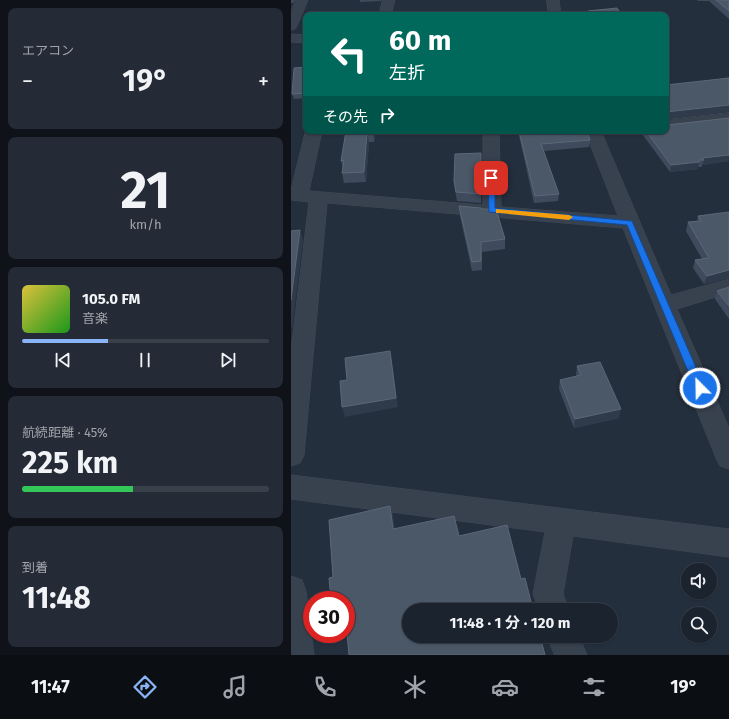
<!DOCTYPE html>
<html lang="ja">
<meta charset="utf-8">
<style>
body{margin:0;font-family:"Fira Sans","Noto Sans JP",sans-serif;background:#242b36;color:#f1f3f6;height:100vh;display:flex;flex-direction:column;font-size:15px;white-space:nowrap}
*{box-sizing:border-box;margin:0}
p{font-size:13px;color:#a0a4aa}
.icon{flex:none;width:22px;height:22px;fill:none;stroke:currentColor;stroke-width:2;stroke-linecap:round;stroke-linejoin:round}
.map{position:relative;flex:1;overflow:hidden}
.drawer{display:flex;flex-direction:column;gap:8px;padding:8px;background:#0f1319;width:291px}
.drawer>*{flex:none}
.guide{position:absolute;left:12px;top:12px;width:366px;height:122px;border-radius:8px;box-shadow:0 1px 3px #0004,0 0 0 1px #39404a;background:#00695c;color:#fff;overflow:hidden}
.tools{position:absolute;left:390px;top:563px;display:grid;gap:8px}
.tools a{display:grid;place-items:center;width:36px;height:36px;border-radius:50%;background:#1b232e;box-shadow:0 1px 3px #0004,0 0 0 1px #39404a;font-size:20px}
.speed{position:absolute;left:12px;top:591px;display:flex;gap:8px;font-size:20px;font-weight:700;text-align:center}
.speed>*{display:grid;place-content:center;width:52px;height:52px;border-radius:50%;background:#1b232e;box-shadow:0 1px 3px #0004,0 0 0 1px #39404a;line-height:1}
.speed .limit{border:6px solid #d22;background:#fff;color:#111}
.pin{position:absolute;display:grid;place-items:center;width:34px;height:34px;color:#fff;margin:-17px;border-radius:8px;box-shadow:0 2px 6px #0006}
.me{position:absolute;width:44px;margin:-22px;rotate:337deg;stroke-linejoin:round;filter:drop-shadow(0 0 3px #0008)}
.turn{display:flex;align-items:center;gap:14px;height:84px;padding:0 20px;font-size:18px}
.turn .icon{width:52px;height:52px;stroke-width:2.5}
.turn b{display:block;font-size:28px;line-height:34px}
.then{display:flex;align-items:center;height:38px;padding:0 20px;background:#0003;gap:8px;font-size:15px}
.big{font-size:30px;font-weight:700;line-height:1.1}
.drawer .tile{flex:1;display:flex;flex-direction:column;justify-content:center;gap:6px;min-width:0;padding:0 14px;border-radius:8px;background:#242b36}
.drawer .dial{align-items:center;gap:0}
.dial b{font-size:52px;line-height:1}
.song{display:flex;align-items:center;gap:12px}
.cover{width:48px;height:48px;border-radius:6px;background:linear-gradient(135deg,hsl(50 70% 55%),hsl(120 70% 35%))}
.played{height:4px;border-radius:2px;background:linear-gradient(90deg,#8ab4f8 35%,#39404a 35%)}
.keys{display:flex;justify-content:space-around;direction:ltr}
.heat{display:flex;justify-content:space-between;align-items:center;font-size:22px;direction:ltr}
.charge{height:6px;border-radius:3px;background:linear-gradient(90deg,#34c759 45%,#39404a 0)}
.trip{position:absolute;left:111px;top:603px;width:216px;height:40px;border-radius:20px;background:#1b232e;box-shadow:0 1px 3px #0004,0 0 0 1px #39404a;font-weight:700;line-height:40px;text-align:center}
.dock{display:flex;height:64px;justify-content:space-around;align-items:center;background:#0b0e12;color:#a0a4aa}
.dock .icon{width:28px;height:28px}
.dock .active{color:#8ab4f8}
.dock b{font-size:18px;color:#f1f3f6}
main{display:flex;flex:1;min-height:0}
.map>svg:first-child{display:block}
</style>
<main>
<section class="drawer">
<div class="tile"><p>エアコン</p>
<div class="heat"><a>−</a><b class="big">19°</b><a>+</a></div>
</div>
<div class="tile dial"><b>21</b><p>km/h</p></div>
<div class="tile">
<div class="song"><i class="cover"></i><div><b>105.0 FM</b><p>音楽</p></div></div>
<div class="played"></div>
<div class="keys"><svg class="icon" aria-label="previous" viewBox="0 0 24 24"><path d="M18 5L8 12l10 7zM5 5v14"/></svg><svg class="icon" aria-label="pause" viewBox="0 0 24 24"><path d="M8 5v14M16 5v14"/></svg><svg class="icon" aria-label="next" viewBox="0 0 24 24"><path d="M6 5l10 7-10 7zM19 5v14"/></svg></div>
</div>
<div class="tile"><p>航続距離 · 45%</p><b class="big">225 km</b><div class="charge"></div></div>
<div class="tile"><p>到着</p><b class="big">11:48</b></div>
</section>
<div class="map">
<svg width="438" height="655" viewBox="0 0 438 655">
<rect width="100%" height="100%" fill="#242f3e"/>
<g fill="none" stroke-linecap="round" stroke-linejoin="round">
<g stroke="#414a57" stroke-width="1">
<g id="street">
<polygon points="5,0 17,0 6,26 4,29 0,30 0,12"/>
<polygon points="92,0 104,0 100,15 88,15"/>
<polygon points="256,0 268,0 270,15 258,15"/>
<polygon points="0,34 15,35 15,43 0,42"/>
<polygon points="438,113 438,123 375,130 375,120"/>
<polygon points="15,131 31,131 18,191 192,205 192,131 208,131 210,207 327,216 294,131 310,131 380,295 438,279 438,293 386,309 438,428 438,469 429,466 425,458 332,228 36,203 13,455 9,463 0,466 0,350 18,202 0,200 0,190"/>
<polygon points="0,475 438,529 438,557 282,536 272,594 278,610 248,610 242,594 254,532 0,499"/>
<polygon points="0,576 11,580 15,591 23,655 0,655"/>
<polygon points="256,636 288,636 296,655 264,655"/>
</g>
</g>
<use href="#street" fill="#38414e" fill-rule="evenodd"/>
</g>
<g fill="#3f4b5c">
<polygon points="0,0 4,0 2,3 0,3"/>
<polygon points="69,0 91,0 90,1 69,2"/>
<polygon points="406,0 438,0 438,19 418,1 407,1"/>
<polygon points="15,67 15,98 3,99 1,94"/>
<polygon points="438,118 438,161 411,165 411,167 407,167 407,169 379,172 349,131 375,131 376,125"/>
<polygon points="55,131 85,131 83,142 78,142 75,182 53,183 51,173 52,168 50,161"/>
<polygon points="227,131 296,131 299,140 298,147 253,151 268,194 267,201 243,203"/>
<polygon points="190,153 190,203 166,201 164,190 163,181"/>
<polygon points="168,206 190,209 214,239 214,249 191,252 191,270 181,271 169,216"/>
<polygon points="438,212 438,278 413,284 402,268 404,260 411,259 395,231 397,222 406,221 407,216"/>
<polygon points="438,287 438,319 424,299 426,291"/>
<polygon points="286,366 328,418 283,428 268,389 269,380 285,376"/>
</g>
<g fill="#2f3b4b">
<polygon points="438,105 438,112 375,119 375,112"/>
<polygon points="82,131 85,131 83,142 82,132"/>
<polygon points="76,133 78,142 75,182 73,172"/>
<polygon points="438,155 438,161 411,165 413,160 411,158"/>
<polygon points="408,162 407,169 379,172 380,165"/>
<polygon points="9,230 12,240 1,329 0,326 0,300"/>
<polygon points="438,270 438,278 413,284 416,276"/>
<polygon points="99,351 101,361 107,407 54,417 51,407"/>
<polygon points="330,409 328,418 283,428 284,419"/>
<polygon points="99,506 102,515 105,538 102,529"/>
</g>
<g fill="#4b5868" stroke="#5c6777">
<polygon points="425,0 438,0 438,11"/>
<polygon points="326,8 331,15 300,15 297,11"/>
<polygon points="15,67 15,93 1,94 3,68"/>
<polygon points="438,78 438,105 375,112 375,117 375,85"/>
<polygon points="438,118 438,155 411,158 413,160 408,160 408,162 380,165 355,131 375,131 375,123 376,125"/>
<polygon points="55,131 82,131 82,132 76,133 73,172 51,173 53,160 50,161"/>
<polygon points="228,131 296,131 299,140 250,144 268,194 244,196"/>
<polygon points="190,153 190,194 165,192 163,181 164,154"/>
<polygon points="168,206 190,208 190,209 205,209 214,239 190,242 190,261 181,262"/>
<polygon points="438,212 438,270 416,276 404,260 418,258 397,222 410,221 407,216"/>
<polygon points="9,230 0,300 0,231"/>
<polygon points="438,287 438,306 426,291"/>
<polygon points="99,351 105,398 51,407 49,381 56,380 54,358"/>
<polygon points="309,362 330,409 284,419 269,380 290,375 286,366"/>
<polygon points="99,506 102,529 163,516 168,536 216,525 230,579 234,578 242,610 118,610 118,636 249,636 254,655 58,655 55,623 55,600 40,600 38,578 42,577 38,520"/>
</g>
<polygon fill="#1a73e8" stroke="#114b97" points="200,176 204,178 204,208 341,221 414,388 412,391 405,391 404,388 336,225 198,212 197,178"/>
<polygon fill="#f59e0b" points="205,209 278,215 282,217 278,220 208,213 205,213"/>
</svg>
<div class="tools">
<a><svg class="icon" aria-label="sound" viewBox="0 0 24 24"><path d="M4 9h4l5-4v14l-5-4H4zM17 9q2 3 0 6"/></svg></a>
<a><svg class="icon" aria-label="search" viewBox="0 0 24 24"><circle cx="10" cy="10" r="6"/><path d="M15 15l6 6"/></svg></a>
</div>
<div class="speed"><div class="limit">30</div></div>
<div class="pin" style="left:200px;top:178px;background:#d93025"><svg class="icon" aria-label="arrive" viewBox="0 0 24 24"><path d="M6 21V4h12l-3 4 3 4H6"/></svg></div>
<svg class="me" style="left:409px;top:388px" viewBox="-20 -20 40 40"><circle r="17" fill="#1a73e8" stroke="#fff" stroke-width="3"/><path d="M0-11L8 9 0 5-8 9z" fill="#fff"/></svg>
<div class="trip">11:48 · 1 分 · 120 m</div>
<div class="guide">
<div class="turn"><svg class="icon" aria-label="left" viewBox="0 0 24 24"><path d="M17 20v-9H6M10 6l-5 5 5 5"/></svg><div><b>60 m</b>左折</div></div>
<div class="then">その先<svg class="icon" aria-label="right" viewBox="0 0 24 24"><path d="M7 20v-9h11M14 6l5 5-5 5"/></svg></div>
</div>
</div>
</main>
<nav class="dock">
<b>11:47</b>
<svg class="icon active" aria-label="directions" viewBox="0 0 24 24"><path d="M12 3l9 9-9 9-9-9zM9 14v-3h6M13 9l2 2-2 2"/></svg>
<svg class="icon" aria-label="music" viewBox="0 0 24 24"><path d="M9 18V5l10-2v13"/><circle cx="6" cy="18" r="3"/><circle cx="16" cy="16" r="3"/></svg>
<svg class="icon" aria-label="phone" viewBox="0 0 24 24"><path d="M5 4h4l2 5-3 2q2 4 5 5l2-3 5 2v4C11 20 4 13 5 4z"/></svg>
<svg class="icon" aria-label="climate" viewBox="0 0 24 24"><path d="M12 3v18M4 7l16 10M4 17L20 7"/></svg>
<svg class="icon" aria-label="car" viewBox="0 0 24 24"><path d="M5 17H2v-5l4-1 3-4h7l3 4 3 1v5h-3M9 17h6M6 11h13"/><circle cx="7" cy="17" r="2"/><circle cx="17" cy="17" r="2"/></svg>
<svg class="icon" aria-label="filters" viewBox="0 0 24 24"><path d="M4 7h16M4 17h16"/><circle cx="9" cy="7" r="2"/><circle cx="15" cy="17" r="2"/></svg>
<b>19°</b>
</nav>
